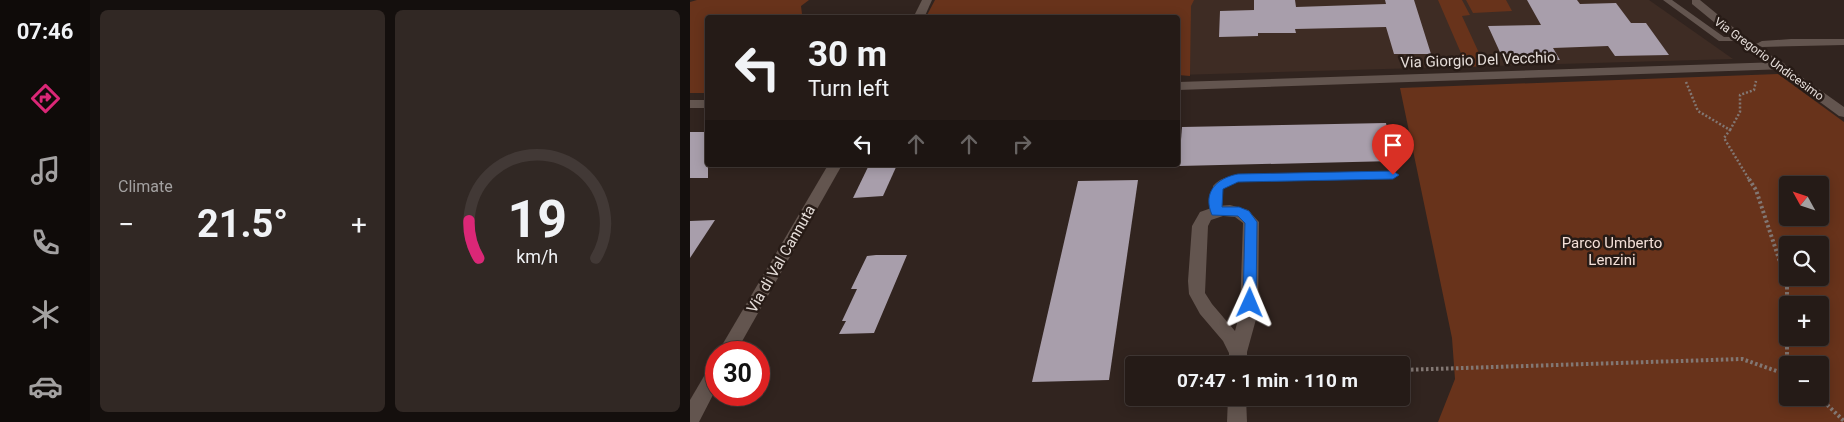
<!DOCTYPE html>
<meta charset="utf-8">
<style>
body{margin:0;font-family:Roboto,sans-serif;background:#312824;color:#f1f3f6;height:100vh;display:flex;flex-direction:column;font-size:19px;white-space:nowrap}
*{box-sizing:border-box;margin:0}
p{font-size:16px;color:#a3a1a1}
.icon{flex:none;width:28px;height:28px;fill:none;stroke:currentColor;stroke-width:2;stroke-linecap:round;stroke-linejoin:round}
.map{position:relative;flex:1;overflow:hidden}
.drawer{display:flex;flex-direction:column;gap:10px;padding:10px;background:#140f0d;width:600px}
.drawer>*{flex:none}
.guide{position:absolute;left:15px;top:15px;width:475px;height:152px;border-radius:5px;box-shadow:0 2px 12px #0003,0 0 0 1px #423936;background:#251b17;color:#f1f3f6;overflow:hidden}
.needle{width:32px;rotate:310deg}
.buttons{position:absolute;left:1089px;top:176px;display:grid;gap:10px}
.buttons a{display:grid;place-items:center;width:50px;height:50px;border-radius:5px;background:#251b17;box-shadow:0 2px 12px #0003,0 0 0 1px #423936;font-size:25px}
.speed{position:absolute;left:15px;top:341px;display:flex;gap:10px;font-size:25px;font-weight:700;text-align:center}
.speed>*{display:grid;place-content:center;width:65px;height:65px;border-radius:50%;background:#251b17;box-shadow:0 2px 12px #0003,0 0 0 1px #423936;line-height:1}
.speed .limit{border:8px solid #d22;background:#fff;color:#111}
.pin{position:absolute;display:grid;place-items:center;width:42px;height:42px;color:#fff;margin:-51px -21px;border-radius:50% 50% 50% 0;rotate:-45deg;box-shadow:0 0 5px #0007}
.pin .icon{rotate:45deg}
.me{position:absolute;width:55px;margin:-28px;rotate:1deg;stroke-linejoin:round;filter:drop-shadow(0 0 4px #0008)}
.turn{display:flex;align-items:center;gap:18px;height:105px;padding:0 20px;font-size:22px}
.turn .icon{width:65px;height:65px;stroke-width:2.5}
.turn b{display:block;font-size:35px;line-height:42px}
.lanes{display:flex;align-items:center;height:48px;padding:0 20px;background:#0003;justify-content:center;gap:25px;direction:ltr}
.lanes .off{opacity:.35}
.big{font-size:38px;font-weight:700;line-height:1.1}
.drawer .card{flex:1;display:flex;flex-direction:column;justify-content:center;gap:8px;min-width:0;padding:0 18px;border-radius:8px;background:#312824}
.drawer .dial{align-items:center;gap:0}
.dial svg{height:130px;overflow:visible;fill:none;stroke:#423936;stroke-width:7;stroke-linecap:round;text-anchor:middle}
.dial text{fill:#f1f3f6;stroke:none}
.heat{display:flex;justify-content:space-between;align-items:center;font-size:28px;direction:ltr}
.drawer .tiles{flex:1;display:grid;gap:10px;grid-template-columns:repeat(2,1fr)}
.trip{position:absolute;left:435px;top:356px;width:285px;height:50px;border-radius:5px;background:#251b17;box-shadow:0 2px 12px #0003,0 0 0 1px #423936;font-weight:700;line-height:50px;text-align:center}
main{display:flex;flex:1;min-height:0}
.menu{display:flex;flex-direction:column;width:90px;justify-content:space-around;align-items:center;background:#0f0b09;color:#a3a1a1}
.menu .icon{width:35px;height:35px}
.menu .on{color:#db2777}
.menu b{font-size:22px;color:#f1f3f6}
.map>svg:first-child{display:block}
</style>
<main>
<nav class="menu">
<b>07:46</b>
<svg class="icon on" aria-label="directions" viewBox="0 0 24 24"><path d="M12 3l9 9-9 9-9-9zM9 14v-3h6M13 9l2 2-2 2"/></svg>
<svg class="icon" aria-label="music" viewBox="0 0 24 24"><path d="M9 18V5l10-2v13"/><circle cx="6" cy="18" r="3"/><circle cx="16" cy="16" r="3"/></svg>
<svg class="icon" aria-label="phone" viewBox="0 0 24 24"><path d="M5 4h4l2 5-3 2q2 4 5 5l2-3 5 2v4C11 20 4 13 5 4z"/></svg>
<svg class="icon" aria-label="climate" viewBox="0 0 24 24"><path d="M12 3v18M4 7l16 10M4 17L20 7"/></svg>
<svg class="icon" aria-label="car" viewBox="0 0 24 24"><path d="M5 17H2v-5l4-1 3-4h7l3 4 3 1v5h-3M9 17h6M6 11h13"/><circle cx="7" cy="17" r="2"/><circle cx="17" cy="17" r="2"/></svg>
</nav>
<section class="drawer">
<div class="tiles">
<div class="card"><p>Climate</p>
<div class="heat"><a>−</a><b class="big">21.5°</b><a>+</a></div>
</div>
<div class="card dial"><svg viewBox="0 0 100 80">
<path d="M14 69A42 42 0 1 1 86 69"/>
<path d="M14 69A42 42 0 0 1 8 46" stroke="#db2777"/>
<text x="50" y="56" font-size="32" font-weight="700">19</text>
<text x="50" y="72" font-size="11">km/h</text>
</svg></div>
</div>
</section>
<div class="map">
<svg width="1154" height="422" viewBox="0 0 1154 422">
<rect width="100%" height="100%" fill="#31241f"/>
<polygon fill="#3e2c24" points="489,0 959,0 1043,59 488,75"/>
<g fill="#68331b" fill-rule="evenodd">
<polygon points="7,0 119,0 111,6 112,14 119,17 18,18 17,93 0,93 0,2"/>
<polygon points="245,0 504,0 501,6 500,76 488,75 488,18 236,17"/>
<polygon points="748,0 772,0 780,15 772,16 795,66 777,67"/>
<polygon points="776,0 816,0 822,11 783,13"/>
<path d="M 1088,74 L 1154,122 L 1154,422 L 748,422 L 765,379 L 762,338 L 710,88 ZM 1098,185 L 1130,185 L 1130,218 L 1098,218 ZM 1098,245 L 1130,245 L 1130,278 L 1098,278 ZM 1098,305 L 1130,305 L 1130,338 L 1098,338 ZM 1098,365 L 1130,365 L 1130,398 L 1098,398 Z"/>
</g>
<g fill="#a89eab">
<polygon points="564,0 605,0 606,7 696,4 695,0 724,0 741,54 704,54 696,27 605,29 606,33 568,33 568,36 529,37 530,11 564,10"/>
<polygon points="837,0 887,0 890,4 926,3 941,23 956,23 979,55 925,56 918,46 863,48 870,60 814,61 798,26 851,25"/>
<polygon points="696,123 704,161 489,166 492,127"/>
<rect x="0" y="132" width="18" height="46"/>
<polygon points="179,165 207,165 193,196 163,198"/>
<polygon points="448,180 419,380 342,382 388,181"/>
<polygon points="25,220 0,258 0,221"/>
<polygon points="186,255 217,255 184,333 149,334 156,321 152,321 167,289 161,289 177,256"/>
</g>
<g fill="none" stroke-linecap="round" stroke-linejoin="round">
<g stroke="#827773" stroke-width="2.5" stroke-dasharray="2 2" stroke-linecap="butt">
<polyline points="996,82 1008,111 1040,130 1034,138 1060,181"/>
<polyline points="1040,130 1050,112 1050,95 1064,90 1066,81"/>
</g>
<g stroke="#827773" stroke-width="4" stroke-dasharray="2.5 2.5" stroke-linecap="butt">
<polyline points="1059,179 1066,190 1097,283 1097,375"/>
<polyline points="711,370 1052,359 1098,375"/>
<polyline points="1130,398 1154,421"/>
</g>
<g fill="#63554f" fill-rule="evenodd">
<polygon points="973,0 982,0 1034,37 1051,37 1055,39 1051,41 1029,41"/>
<path d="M 703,172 L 708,175 L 703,178 L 558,180 L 541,183 L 532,188 L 530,215 L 522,215 L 521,212 L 523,186 C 531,176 546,175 558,174 Z"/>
</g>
<g fill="#63554f" fill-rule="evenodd">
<polygon points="232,0 242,0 234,18 223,18"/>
<polygon points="1101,39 1154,39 1154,45 1072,47 1066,44 1072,41"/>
<polygon points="1090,62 1094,63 1096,66 1094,69 488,90 488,82"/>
<rect x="0" y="100" width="18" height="8"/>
<polygon points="138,165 152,165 46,352 28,352"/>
<path d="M 540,205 L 558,210 L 569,222 L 568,312 L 557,352 L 557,365 L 539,365 L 539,353 L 533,341 L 510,314 L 499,294 L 498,281 L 502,226 L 510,212 L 527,206 ZM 533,216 L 545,217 L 553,223 L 550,312 L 545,331 L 522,304 L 515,293 L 518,226 L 521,220 Z"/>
<polygon points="26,364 26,389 9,422 0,422 0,400 20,366"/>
<polygon points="538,398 556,398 557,422 537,422"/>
</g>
<polygon fill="#63554f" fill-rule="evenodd" points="1002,0 1010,0 1055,37 1154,107 1154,117 1149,116 1047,41 1002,4"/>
</g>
<path fill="#1a73e8" stroke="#114b97" d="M 703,171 L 709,175 L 703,179 L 548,182 L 533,189 L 532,207 L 549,207 L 559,211 L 567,222 L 566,303 L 564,307 L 560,308 L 555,307 L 553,303 L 555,223 L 548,216 L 522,215 C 512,192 527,178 548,174 Z"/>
<g text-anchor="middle" stroke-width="5" stroke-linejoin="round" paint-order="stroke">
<g font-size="12" fill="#e4dcd8" stroke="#271b16">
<text transform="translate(1079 59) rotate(36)" y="4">Via Gregorio Undicesimo</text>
</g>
<g font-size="15" fill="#e4dcd8" stroke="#271b16">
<text transform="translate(788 60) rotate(-2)" y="5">Via Giorgio Del Vecchio</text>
<text transform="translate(91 259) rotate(-60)" y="5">Via di Val Cannuta</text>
</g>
<g font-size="15" fill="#f3dfd7" stroke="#271b16">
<text x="922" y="248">Parco Umberto<tspan x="922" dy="17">Lenzini</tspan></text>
</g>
</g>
</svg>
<div class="buttons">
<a><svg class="needle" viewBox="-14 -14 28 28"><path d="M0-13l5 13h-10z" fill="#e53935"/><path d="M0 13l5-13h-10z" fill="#a3a1a1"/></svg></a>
<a><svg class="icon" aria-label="search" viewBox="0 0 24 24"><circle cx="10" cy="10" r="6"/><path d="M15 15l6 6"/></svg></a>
<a>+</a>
<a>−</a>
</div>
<div class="speed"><div class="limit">30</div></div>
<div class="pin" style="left:703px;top:175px;background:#d93025"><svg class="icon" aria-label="arrive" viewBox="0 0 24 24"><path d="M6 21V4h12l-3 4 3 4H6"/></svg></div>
<svg class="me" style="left:560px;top:303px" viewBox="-20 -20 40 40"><path d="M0-17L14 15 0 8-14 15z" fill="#1a73e8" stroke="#fff" stroke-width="4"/></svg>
<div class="trip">07:47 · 1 min · 110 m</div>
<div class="guide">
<div class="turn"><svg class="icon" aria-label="left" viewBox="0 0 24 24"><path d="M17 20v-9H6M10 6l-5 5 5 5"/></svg><div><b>30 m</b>Turn left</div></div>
<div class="lanes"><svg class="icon" aria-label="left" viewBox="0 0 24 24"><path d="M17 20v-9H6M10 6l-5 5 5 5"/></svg><svg class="icon off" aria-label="ahead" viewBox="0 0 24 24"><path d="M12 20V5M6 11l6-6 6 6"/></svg><svg class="icon off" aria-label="ahead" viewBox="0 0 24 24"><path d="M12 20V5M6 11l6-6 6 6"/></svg><svg class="icon off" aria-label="right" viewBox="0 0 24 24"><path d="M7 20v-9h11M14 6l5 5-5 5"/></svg></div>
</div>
</div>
</main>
